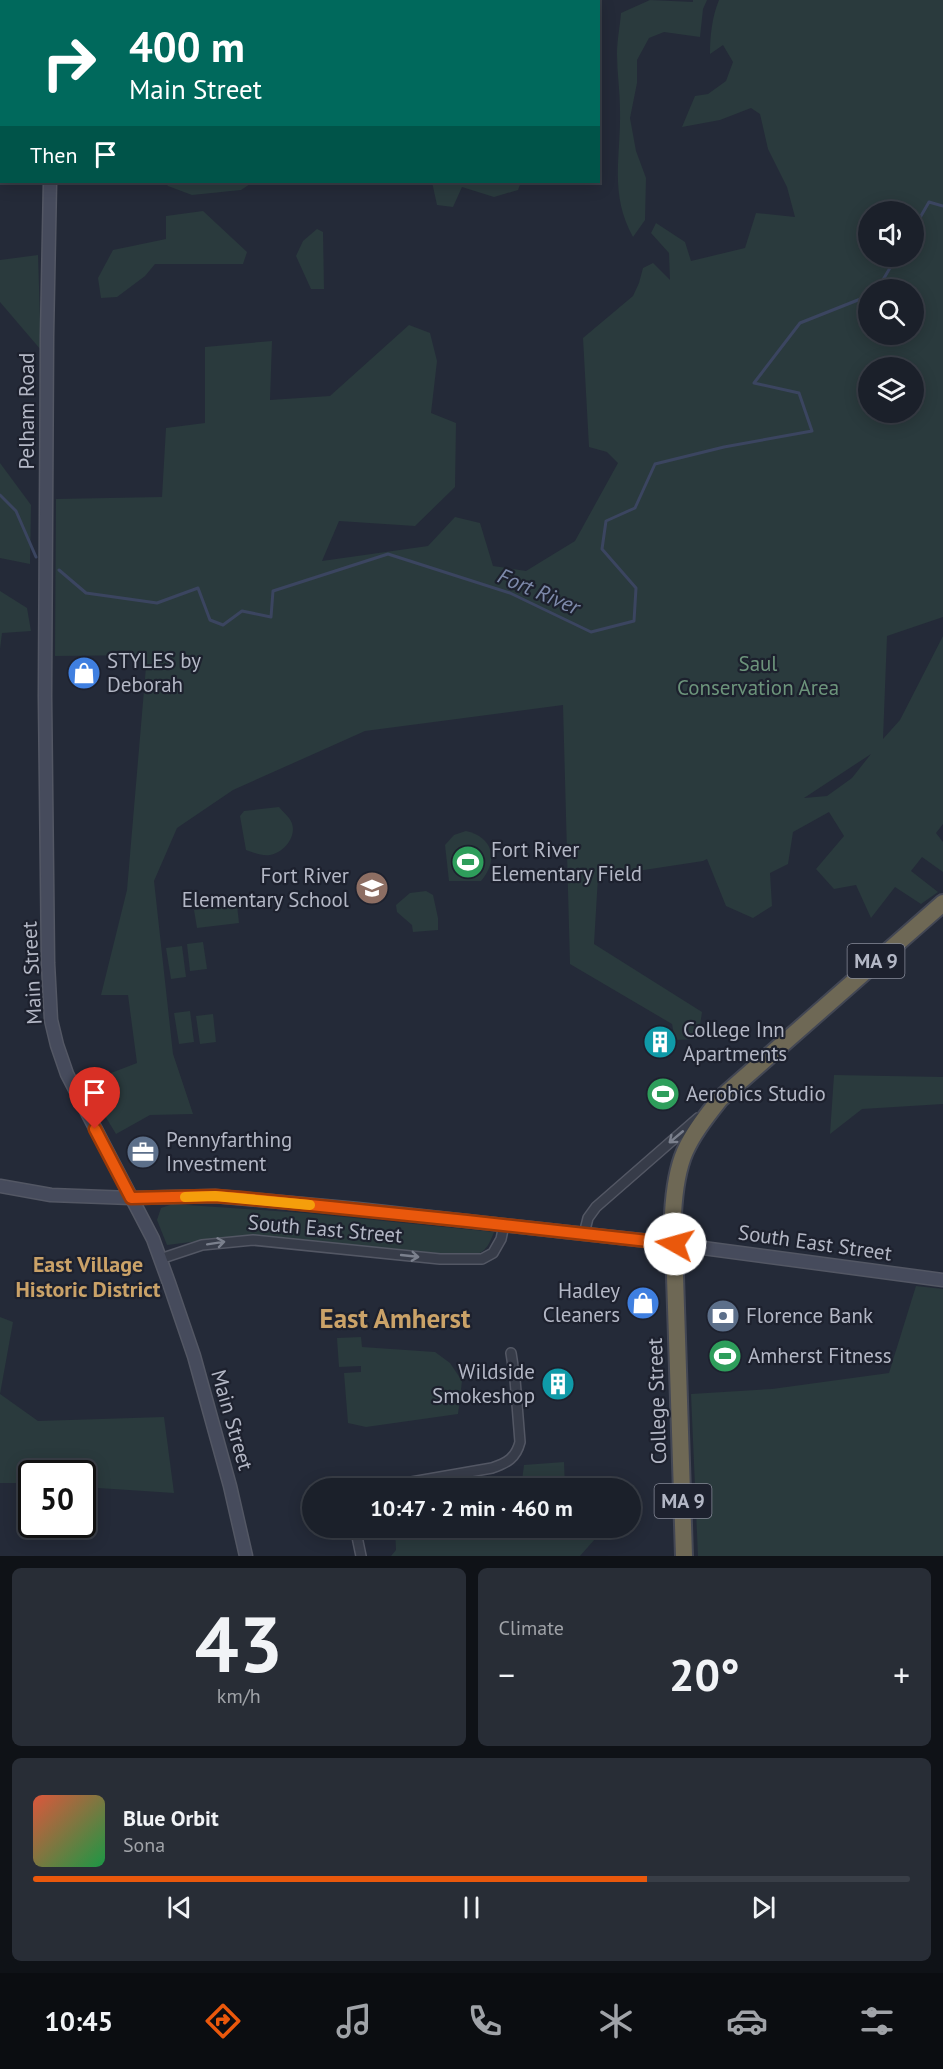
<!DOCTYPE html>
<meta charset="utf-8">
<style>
body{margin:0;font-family:"PT Sans",sans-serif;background:#282d36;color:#f1f3f6;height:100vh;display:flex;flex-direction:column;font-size:22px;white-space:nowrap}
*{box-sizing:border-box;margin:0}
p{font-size:20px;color:#a0a3a8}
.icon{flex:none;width:33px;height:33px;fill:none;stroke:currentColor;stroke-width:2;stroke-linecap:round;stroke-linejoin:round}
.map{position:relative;height:1556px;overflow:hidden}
.side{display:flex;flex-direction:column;gap:12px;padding:12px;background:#0f1217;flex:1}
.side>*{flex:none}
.banner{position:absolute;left:0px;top:0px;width:600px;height:183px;box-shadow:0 3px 15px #0003,0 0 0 2px #393e47;background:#00695c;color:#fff;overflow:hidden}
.tools{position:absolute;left:858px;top:201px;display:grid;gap:12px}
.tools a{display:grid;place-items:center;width:66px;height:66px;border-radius:50%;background:#1b202a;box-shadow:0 3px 15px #0003,0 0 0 2px #393e47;font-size:30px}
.speed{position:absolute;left:18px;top:1460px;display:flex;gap:12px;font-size:30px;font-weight:700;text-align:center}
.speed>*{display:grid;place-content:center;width:78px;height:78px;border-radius:50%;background:#1b202a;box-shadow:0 3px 15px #0003,0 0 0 2px #393e47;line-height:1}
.speed .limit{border:3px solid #111;border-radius:9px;background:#fff;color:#111}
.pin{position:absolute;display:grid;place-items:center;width:51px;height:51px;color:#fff;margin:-62px -26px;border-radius:50% 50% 50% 0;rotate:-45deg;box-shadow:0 0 6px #0007}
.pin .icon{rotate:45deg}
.me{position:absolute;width:66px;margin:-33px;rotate:277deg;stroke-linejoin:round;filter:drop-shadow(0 0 4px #0008)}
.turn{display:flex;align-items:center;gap:21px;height:126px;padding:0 30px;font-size:27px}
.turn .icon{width:78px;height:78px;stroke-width:2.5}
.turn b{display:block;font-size:42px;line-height:51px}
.then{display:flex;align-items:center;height:57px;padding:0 30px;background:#0003;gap:12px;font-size:22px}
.big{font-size:45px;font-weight:700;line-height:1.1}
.side .card{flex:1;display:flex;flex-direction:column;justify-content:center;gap:9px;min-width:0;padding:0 21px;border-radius:9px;background:#282d36}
.side .dial{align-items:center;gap:0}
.dial b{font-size:78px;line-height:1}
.song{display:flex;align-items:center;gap:18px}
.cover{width:72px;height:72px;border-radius:9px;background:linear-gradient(135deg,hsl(10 70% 55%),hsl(140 70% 35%))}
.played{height:6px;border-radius:3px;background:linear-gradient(90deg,#ea580c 70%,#393e47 70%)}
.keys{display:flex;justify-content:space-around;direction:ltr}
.heat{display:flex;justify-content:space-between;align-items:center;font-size:33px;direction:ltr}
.side .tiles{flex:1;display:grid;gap:12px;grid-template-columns:1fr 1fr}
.card:last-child{grid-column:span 2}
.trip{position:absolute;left:302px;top:1478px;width:339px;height:60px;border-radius:30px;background:#1b202a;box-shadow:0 3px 15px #0003,0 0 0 2px #393e47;font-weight:700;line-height:60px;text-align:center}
.dock{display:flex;height:96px;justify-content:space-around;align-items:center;background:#0b0d11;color:#a0a3a8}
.dock .icon{width:42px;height:42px}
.dock .current{color:#ea580c}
.dock b{font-size:27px;color:#f1f3f6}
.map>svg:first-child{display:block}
</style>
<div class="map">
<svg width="943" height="1556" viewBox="0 0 943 1556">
<rect width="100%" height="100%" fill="#242a38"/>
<g fill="#2a3a3d" fill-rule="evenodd">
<path d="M 650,0 L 693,2 L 693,0 L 707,0 L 703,9 L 700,37 L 664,32 L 649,38 L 637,60 L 637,83 L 630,118 L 636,151 L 646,178 L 645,220 L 633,237 C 609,193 621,157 620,110 C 620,91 617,73 617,54 C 617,41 620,26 621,13 Z"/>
<path d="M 719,0 L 943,0 L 943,617 L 887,636 L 883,739 L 900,720 L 943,636 L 943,824 L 936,833 L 943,842 L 943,872 L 922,857 L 911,871 L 938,892 L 921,904 L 895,887 L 871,918 L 856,885 L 834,889 L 816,869 L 844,836 L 829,812 L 793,832 L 788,864 L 770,873 L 772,906 L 753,918 L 726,906 L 707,859 L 703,861 L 598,877 L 594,944 L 702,1012 L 698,1039 L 675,1040 L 672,1024 L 570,964 L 563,705 L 365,731 L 233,790 L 177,828 L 154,881 L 173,1054 L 193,1114 L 150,1115 L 116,1134 L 85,1083 L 137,1063 L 128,995 L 101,995 L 127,890 L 147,655 L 55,656 L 56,499 L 162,497 L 166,428 L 205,423 L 205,347 L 272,341 L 270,400 L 330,396 L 409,325 L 430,333 L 437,361 L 431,413 L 456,423 L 455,487 L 415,526 L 339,521 L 322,561 L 428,546 L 455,517 L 480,523 L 493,566 L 526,571 L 575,541 L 618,463 L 607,452 L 589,447 L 583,338 L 633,296 L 639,283 L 643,268 L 653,263 L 670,280 L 669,253 L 651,233 L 656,223 L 685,242 L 691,261 L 745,248 L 756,213 L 795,217 L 787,187 L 768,149 L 760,114 L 751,108 L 720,120 L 682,127 L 695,96 L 708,94 L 726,81 L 733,62 L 723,45 L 710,54 C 710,36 712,17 719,0 ZM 868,212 L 914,212 L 914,256 L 868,256 ZM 868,290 L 914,290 L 914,334 L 868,334 ZM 868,368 L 914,368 L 914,412 L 868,412 ZM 871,754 L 852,778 L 827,796 L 804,798 Z"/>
<polygon points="165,182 253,182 241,190 192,195 168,186"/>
<polygon points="432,182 521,182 518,190 494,197 462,187 453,207 437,205"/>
<polygon points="203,211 247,252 243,264 155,264 145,276 117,297 101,298 98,278 113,250 166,239 166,216"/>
<polygon points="317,229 323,232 324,289 311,289 296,256 303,241"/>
<polygon points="38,255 41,350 0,302 0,260"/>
<polygon points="0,463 31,505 30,564 0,558"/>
<polygon points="0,591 27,608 31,631 2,633 0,649"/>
<path d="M 279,807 C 282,811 286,814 289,818 C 300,832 286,852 270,855 C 262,856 254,853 246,850 L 240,816 L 244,811 Z"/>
<path d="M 466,831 C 493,837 499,860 481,881 L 449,881 L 445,845 L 454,835 Z"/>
<polygon points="426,891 433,895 438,918 438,930 413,932 412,925 397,912 396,905 410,893"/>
<polygon points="237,905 239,923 197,928 194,910"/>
<polygon points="203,942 207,969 190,971 187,944"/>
<polygon points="182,946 186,977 171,979 166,948"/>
<polygon points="190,1011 194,1042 179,1044 174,1013"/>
<polygon points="213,1014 216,1042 200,1044 196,1016"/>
<polygon points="834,1075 943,1077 943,1104 862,1109 830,1134"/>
<path d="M 173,1204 L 305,1213 L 494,1232 C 488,1248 484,1254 467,1257 L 215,1239 L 167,1245 L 157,1220 L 161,1208 Z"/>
<polygon points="916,1286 943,1289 943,1556 698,1556 691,1394 772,1389 889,1373"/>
<polygon points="0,1317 13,1322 0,1394 38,1421 164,1417 174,1493 83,1487 82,1473 32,1473 31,1483 0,1483"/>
<polygon points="361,1337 362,1347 435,1352 450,1363 462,1381 458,1414 366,1427 348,1423 344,1373 361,1372 361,1366 339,1367 337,1338"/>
<polygon points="564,1462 565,1488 521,1488 524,1465"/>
<polygon points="395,1527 593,1527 595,1539 580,1556 391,1556 396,1550"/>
</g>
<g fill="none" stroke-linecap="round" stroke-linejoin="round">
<g stroke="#3b4560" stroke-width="3">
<polyline points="914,228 929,202 943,206"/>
<polyline points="877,290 897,256"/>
<polyline points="0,495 16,511 36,557"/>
<polyline points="59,570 86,593 157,603 198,588 210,620 223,625 242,611 271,617 273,591 388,554 510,593 591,632 634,621 636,588 602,549 606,521 635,508 655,464 724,447 812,431 799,393 754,383 800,323 868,296"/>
</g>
<g stroke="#535764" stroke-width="12">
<g id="street">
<polyline points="265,0 266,2"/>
<polyline points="584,1234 588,1218 596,1207 698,1118"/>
<polyline points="160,1259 202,1245 253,1240 440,1259 482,1259 493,1253 501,1239 504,1225"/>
<path d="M 377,1488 L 492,1468 C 507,1463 516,1458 520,1442 L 515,1379 L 511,1353"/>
<polyline points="355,1527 361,1556"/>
</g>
</g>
<g stroke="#535764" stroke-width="15">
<g id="secondary">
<polyline points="53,2 54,0"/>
<polyline points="50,182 47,336 45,696 48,963 51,1020 57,1045 67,1074 153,1239 169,1283 194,1356 230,1486 246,1556"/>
<polyline points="0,1186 51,1195 131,1198 215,1196 358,1209 658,1242 943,1280"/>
</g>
</g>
<g stroke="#434754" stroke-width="20">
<path id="highway" d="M 684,1556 L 673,1214 C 676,1158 686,1142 720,1099 L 943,903"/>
</g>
<use href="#street" stroke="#373c49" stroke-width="9"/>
<use href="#secondary" stroke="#464b5c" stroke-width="12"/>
<use href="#highway" stroke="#6e6855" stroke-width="16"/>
</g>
<defs><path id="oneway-shaft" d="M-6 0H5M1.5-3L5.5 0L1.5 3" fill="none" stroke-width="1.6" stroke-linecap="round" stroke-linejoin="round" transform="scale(1.5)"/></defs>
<g stroke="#7b808d">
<use href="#oneway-shaft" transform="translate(676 1137) rotate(140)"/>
<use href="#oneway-shaft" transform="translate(216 1243) rotate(-9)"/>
<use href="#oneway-shaft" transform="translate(410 1256) rotate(6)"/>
</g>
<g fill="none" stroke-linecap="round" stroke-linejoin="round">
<g stroke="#983908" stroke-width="15">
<polyline id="route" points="95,1129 131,1198 215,1196 241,1198 467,1221 675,1244"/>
</g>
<use href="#route" stroke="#ea580c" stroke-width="10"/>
<polyline stroke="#f59e0b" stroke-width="10" points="185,1197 215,1196 310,1205"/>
</g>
<defs>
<g id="shop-disc" transform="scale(1.725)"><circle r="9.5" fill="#3f7fe0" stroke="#1d212e"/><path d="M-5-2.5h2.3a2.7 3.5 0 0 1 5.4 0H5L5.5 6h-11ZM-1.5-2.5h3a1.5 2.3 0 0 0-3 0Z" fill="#fff"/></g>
<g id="stadium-disc" transform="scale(1.725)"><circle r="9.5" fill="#2e9e5b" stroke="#1d212e"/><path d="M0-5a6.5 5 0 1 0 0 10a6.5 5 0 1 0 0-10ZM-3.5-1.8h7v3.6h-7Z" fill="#fff"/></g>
<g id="school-disc" transform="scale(1.725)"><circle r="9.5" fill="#8d6e63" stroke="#1d212e"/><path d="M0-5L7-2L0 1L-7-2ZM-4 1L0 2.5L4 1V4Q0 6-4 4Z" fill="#fff"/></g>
<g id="building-disc" transform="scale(1.725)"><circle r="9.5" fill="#0f9aa8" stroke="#1d212e"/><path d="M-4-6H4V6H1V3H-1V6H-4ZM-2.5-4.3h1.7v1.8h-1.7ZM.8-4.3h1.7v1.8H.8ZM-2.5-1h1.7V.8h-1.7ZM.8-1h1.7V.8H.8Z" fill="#fff"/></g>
<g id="office-disc" transform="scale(1.725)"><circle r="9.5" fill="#5c6f8a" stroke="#1d212e"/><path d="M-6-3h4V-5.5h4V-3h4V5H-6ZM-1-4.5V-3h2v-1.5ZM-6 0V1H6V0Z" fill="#fff"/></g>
<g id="bank-disc" transform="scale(1.725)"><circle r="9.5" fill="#5c6f8a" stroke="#1d212e"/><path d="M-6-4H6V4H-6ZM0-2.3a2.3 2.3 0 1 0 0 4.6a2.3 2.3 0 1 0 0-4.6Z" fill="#fff"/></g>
</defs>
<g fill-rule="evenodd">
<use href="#shop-disc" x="84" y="673"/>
<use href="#stadium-disc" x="468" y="862"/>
<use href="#school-disc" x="372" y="888"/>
<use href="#building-disc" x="660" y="1042"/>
<use href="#stadium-disc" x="663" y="1094"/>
<use href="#office-disc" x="143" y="1152"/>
<use href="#shop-disc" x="643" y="1303"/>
<use href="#bank-disc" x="723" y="1316"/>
<use href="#stadium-disc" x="725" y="1356"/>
<use href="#building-disc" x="558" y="1384"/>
</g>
<g text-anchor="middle" stroke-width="4.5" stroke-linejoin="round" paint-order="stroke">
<g fill="#1d212e" stroke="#868a98" stroke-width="1.5">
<rect x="847.5" y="944" width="57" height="34" rx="4.5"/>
<rect x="654.5" y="1484" width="57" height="34" rx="4.5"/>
</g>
<g font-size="20" font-weight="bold" fill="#b3b7c5">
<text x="876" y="968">MA 9</text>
<text x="683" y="1508">MA 9</text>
</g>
<g font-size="21" fill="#b3b7c5" stroke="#1d212e">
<text transform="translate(27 411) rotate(-90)" y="7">Pelham Road</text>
<text transform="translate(32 973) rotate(-93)" y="7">Main Street</text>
<text transform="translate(325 1229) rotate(5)" y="7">South East Street</text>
<text transform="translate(815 1243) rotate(8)" y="7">South East Street</text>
<text transform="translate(657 1401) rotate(-92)" y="7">College Street</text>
<text transform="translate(232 1420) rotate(74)" y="7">Main Street</text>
</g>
<g font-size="21" fill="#b3b7c5" stroke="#1d212e" text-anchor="start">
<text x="107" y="668">STYLES by<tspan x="107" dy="24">Deborah</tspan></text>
<text x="491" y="857">Fort River<tspan x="491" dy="24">Elementary Field</tspan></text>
<text x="349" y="883" text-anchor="end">Fort River<tspan x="349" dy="24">Elementary School</tspan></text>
<text x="683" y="1037">College Inn<tspan x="683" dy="24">Apartments</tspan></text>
<text x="686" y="1101">Aerobics Studio</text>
<text x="166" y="1147">Pennyfarthing<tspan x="166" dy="24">Investment</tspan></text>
<text x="620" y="1298" text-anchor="end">Hadley<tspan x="620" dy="24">Cleaners</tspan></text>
<text x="746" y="1323">Florence Bank</text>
<text x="748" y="1363">Amherst Fitness</text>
<text x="535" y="1379" text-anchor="end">Wildside<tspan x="535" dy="24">Smokeshop</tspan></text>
</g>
<g font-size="21" fill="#6c947b" stroke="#1d212e">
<text x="758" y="671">Saul<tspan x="758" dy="24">Conservation Area</tspan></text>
</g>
<g font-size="22" font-style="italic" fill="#7d89aa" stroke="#1d212e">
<text transform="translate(539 591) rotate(23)" y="8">Fort River</text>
</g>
<g font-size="22" font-weight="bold" fill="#caa268" stroke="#1d212e">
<text x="88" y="1272">East Village<tspan x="88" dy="25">Historic District</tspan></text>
</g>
<g font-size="27" font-weight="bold" fill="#caa268" stroke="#1d212e">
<text x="395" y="1328">East Amherst</text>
</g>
</g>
</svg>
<div class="tools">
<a><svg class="icon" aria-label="sound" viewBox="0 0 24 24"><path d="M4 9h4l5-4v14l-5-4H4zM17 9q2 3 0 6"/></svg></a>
<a><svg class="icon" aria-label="search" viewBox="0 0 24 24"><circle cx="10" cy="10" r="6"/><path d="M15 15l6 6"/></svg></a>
<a><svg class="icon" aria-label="layers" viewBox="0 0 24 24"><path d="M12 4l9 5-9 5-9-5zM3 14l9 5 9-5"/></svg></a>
</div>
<div class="speed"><div class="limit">50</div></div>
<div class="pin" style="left:95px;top:1129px;background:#d93025"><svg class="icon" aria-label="arrive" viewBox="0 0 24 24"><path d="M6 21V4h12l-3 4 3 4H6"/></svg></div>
<svg class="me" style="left:675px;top:1244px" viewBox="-20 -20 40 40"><circle r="19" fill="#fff"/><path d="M0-13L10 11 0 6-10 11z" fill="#ea580c"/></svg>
<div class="trip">10:47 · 2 min · 460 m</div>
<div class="banner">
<div class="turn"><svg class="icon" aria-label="right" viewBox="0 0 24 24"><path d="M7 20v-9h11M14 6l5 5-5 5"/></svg><div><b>400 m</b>Main Street</div></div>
<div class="then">Then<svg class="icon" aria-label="arrive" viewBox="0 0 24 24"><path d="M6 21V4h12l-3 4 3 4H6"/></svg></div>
</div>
</div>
<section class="side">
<div class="tiles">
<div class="card dial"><b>43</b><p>km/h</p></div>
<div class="card"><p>Climate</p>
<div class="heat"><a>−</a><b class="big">20°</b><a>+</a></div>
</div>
<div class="card">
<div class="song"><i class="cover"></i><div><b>Blue Orbit</b><p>Sona</p></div></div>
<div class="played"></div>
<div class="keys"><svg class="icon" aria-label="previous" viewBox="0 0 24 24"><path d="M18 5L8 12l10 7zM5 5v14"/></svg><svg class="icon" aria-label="pause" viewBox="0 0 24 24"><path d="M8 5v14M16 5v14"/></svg><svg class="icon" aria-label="next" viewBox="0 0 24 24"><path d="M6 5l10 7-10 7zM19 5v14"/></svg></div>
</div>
</div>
</section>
<nav class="dock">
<b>10:45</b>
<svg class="icon current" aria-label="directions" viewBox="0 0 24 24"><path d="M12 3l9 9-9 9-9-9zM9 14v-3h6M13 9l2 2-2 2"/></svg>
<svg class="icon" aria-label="music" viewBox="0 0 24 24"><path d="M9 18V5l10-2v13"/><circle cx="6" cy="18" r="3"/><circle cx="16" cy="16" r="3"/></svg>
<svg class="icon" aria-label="phone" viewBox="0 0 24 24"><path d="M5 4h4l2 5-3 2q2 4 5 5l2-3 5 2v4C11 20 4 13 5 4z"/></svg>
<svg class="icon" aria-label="climate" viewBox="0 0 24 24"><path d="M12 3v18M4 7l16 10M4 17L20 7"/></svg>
<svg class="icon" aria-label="car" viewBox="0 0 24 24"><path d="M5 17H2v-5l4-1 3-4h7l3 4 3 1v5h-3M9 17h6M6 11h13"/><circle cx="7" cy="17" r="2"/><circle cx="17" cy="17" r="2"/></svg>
<svg class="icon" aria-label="filters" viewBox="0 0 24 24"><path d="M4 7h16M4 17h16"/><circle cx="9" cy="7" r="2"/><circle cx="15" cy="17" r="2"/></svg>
</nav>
